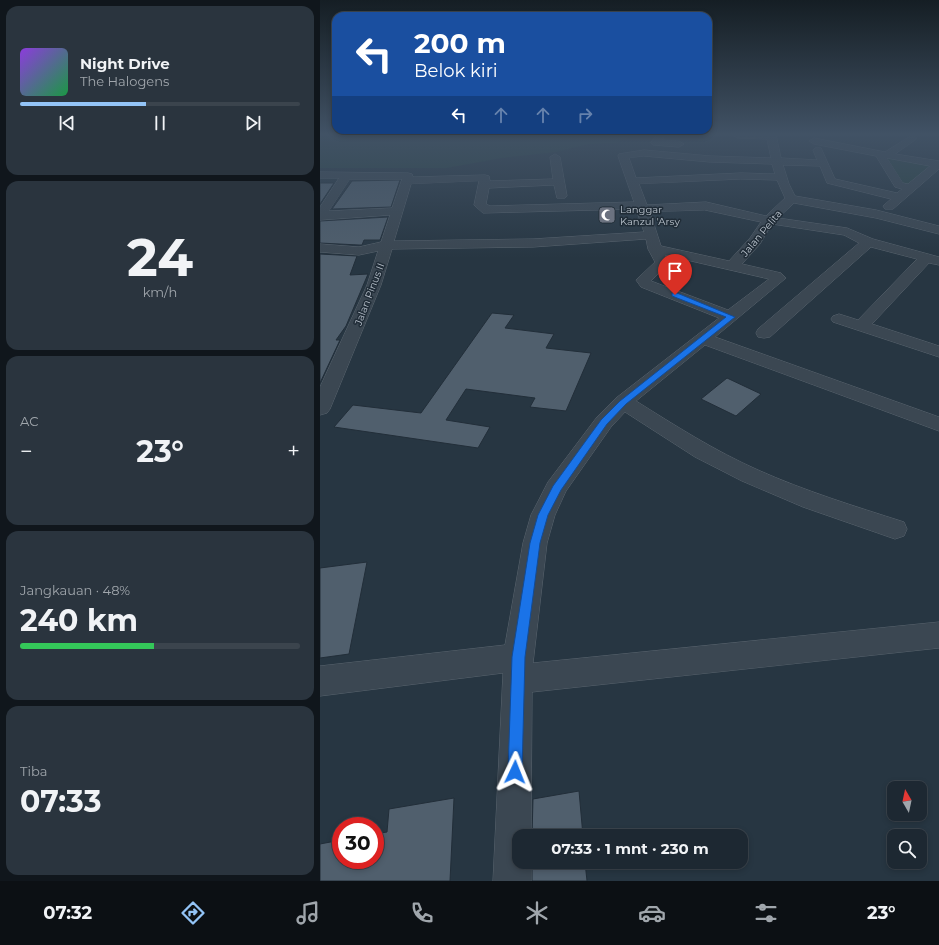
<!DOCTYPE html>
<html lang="id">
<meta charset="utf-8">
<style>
body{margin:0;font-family:Montserrat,sans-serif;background:#2a343e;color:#f1f3f6;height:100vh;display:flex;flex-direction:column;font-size:15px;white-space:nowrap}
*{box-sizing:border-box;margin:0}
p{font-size:13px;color:#a0a6ac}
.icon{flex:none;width:22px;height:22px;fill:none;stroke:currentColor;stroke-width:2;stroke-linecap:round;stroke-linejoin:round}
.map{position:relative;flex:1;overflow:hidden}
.sheet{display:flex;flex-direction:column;gap:6px;padding:6px;background:#10161c;width:320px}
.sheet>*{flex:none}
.top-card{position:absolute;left:12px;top:12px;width:380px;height:122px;border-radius:12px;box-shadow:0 2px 6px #0003,0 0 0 1px #3b444d;background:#1a4fa0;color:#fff;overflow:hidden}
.needle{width:26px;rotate:351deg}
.controls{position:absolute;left:567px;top:781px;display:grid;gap:8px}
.controls a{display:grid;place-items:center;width:40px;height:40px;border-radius:8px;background:#1d2832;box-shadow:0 2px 6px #0003,0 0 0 1px #3b444d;font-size:20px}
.speed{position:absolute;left:12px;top:817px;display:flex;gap:8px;font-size:20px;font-weight:700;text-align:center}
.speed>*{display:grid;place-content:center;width:52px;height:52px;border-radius:50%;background:#1d2832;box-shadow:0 2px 6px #0003,0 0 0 1px #3b444d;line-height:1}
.speed .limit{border:6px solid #d22;background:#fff;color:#111}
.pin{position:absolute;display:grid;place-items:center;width:34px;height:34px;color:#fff;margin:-41px -17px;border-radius:50% 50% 50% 0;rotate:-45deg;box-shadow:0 0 4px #0007}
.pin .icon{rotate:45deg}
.me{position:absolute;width:44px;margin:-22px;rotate:2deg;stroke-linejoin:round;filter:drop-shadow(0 0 3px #0008)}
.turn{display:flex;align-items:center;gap:14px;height:84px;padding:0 16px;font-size:18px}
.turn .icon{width:52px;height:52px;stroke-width:2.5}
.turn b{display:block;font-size:28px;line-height:34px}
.lanes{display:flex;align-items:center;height:38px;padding:0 16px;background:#0003;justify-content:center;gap:20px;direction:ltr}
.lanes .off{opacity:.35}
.big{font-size:30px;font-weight:700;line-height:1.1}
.sheet .widget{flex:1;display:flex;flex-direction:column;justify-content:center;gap:6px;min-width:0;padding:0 14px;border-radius:12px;background:#2a343e}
.sheet .dial{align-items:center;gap:0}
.dial b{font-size:52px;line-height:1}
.song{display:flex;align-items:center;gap:12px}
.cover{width:48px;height:48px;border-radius:6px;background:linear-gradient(135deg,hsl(270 70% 55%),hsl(140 70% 35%))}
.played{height:4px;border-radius:2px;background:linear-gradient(90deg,#93c4f7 45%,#3b444d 45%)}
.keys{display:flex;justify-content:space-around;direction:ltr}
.heat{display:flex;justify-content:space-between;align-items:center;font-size:22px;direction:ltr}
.charge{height:6px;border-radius:3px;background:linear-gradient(90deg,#34c759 48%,#3b444d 0)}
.trip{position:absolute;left:192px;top:829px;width:236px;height:40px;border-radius:12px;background:#1d2832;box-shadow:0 2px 6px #0003,0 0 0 1px #3b444d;font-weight:700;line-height:40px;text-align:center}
.dock{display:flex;height:64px;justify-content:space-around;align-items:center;background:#0c1014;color:#a0a6ac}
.dock .icon{width:28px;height:28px}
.dock .selected{color:#93c4f7}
.dock b{font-size:18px;color:#f1f3f6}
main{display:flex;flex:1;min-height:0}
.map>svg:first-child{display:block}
</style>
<main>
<section class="sheet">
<div class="widget">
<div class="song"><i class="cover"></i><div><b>Night Drive</b><p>The Halogens</p></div></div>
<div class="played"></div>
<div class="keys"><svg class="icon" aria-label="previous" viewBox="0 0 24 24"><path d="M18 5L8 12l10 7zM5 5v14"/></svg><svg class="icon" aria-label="pause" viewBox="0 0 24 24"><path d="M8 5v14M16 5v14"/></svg><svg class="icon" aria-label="next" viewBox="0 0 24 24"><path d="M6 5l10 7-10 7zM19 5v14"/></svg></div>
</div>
<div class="widget dial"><b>24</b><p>km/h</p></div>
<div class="widget"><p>AC</p>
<div class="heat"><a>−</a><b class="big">23°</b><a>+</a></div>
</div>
<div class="widget"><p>Jangkauan · 48%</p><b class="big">240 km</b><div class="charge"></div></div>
<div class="widget"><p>Tiba</p><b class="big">07:33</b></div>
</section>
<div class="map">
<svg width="619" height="881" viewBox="0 0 619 881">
<rect width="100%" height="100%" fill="#273642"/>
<g fill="#294343">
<polygon points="0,135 313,135 296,143 269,144 236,152 182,158 127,168 0,168"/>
<polygon points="565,156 612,166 585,186"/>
</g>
<g fill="#505f6d" stroke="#222e39">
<polygon points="80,180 71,207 12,209 32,181"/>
<polygon points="0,183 14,183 0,204"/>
<polygon points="68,217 60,240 44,240 42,245 39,245 0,243 0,221"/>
<polygon points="0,254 37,256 30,275 48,274 26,326 16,340 20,340 0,383"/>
<polygon points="172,313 194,315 185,328 234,334 226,348 271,353 246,411 210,407 215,398 146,389 126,420 170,427 158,448 14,427 33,405 101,413"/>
<polygon points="407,378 441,394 416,416 381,399"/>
<polygon points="47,562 29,654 0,658 0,568"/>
<polygon points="259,791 263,836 212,836 213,799"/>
<polygon points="134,798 130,881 0,881 0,844 21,840 21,860 55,860 55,834 67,832 69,809"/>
<polygon points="212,862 265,862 267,881 212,881"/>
</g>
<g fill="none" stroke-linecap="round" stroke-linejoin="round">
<g stroke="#5a656f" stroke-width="1">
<g id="street">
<polygon points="337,135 345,135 342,140 359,141 364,144 359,147 333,145 331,143"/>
<path d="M 413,135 L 456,135 L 461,158 L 497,160 L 493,150 L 495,148 L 501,148 L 515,179 L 577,193 L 582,189 L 575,187 L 556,156 L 494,144 L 489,141 L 494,138 L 565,152 L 592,135 L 597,138 L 595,140 L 575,154 L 619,161 L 619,169 L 573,209 L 565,209 L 563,206 L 571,199 L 507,183 L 500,166 L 463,165 L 469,184 L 475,196 L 556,210 L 619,226 L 619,234 L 556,218 L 474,203 L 458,218 L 527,228 L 553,239 L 619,257 L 619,265 L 609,263 L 552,324 L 619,346 L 619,357 L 513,322 L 511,319 L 513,316 L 519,314 L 538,320 L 597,259 L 551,247 L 450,337 L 444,338 L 438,337 L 436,333 L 438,329 L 539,243 L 524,235 L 452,224 L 440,244 L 422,264 L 461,273 L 466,278 L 395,337 L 619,417 L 619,431 L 385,345 L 316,401 C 356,426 395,451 438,470 C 485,491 534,506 584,522 L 587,529 L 584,536 L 575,539 L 483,507 L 422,481 L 375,457 L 305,412 L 291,427 L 246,491 L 235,515 L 227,543 L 213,663 L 619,622 L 619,648 L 212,692 L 211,836 L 199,836 L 199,862 L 211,862 L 211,881 L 173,881 L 183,673 L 0,696 L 0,666 L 185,645 L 203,543 L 211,515 L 228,482 L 277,417 L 296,398 L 399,318 L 321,287 L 316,280 L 335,262 L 328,249 L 326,239 L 213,247 L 72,249 L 61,285 L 10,409 L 7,413 L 0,415 L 0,387 L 47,285 L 58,251 L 39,255 L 0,252 L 0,244 L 39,247 L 61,242 L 70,215 L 0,220 L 0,207 L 19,178 L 0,178 L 0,172 L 88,173 L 92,174 L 93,177 L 165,175 L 169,176 L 170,181 L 233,179 L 230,157 L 235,154 L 240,157 L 247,196 L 245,198 L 237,198 L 234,185 L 169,188 L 166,204 L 170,206 L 314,202 L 298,156 L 299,154 L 324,150 L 390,156 L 451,158 L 447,139 L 418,138 ZM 324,156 L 390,162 L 452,164 L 455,174 L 421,173 L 316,178 L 309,158 ZM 567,158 L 610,166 L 588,184 L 583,183 ZM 30,179 L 82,179 L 72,208 L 9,211 ZM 421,179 L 457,180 L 465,198 L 446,216 L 386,202 L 327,205 L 319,184 ZM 159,181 L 154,205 L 163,213 L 316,209 L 324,232 L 213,239 L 74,241 L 91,184 ZM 385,210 L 441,222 L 430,238 L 409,261 L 341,246 L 330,212 ZM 345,255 L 449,279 L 408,310 L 331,281 L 349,263 Z"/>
</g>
</g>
<use href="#street" fill="#3b4752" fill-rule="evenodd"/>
</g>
<linearGradient id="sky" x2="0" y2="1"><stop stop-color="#151e24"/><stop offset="0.52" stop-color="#415265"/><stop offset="1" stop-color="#415265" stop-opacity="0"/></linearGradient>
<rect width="619" height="258" fill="url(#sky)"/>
<polygon fill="#1a73e8" stroke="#114b97" points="352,293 357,293 415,317 306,404 287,424 241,490 228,515 220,543 205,657 202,772 200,778 195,780 190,778 188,772 192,657 210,543 218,515 233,486 281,420 300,401 406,317 352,296"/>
<defs>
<g id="mosque-square" transform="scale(0.9)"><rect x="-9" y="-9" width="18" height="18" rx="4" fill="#6b7280" stroke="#202c37"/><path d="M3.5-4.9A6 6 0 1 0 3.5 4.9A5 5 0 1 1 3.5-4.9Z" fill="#fff"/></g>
</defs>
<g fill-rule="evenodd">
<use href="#mosque-square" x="287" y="215"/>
</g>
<g text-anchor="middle" stroke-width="3" stroke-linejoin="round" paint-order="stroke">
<g font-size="10" fill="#b9c2cc" stroke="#202c37" text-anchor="start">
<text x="300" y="213">Langgar<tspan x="300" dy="12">Kanzul 'Arsy</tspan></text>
</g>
<g font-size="10" fill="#b9c2cc" stroke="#202c37">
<text transform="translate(441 233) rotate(-50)" y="4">Jalan Pelita</text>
<text transform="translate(49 294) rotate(-69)" y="4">Jalan Pinus II</text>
</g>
</g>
</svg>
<div class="controls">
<a><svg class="needle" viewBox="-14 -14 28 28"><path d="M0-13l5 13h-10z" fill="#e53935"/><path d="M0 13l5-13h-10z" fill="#a0a6ac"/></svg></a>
<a><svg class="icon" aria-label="search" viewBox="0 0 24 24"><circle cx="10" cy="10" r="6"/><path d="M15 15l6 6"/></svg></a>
</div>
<div class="speed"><div class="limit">30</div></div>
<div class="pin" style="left:355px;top:295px;background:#d93025"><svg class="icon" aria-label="arrive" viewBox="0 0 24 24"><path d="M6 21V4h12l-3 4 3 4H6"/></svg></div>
<svg class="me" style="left:195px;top:772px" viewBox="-20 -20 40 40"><path d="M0-17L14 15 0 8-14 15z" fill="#1a73e8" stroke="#fff" stroke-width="4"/></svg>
<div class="trip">07:33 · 1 mnt · 230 m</div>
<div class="top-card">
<div class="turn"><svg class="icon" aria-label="left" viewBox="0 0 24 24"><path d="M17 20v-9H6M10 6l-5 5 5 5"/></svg><div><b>200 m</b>Belok kiri</div></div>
<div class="lanes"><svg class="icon" aria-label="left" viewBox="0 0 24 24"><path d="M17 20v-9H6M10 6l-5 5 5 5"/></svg><svg class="icon off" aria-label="ahead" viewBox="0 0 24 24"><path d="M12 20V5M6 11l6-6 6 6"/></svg><svg class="icon off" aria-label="ahead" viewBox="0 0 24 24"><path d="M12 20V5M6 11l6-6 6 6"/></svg><svg class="icon off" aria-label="right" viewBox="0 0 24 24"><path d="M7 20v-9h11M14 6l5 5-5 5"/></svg></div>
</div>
</div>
</main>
<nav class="dock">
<b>07:32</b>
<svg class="icon selected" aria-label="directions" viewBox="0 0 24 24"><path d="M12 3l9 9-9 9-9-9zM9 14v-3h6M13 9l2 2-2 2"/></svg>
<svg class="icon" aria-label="music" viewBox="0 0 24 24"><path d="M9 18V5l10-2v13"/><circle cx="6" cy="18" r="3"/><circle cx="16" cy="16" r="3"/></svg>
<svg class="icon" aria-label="phone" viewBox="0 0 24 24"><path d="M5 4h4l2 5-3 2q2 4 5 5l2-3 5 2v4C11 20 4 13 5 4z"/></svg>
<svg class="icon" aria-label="climate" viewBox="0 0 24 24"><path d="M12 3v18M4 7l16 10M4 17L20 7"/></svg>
<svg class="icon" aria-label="car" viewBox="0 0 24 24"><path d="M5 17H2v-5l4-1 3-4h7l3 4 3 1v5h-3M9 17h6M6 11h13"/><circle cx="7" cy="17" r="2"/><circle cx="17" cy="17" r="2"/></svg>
<svg class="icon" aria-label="filters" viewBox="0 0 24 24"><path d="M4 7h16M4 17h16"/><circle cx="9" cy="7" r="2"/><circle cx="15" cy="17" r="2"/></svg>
<b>23°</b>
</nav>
